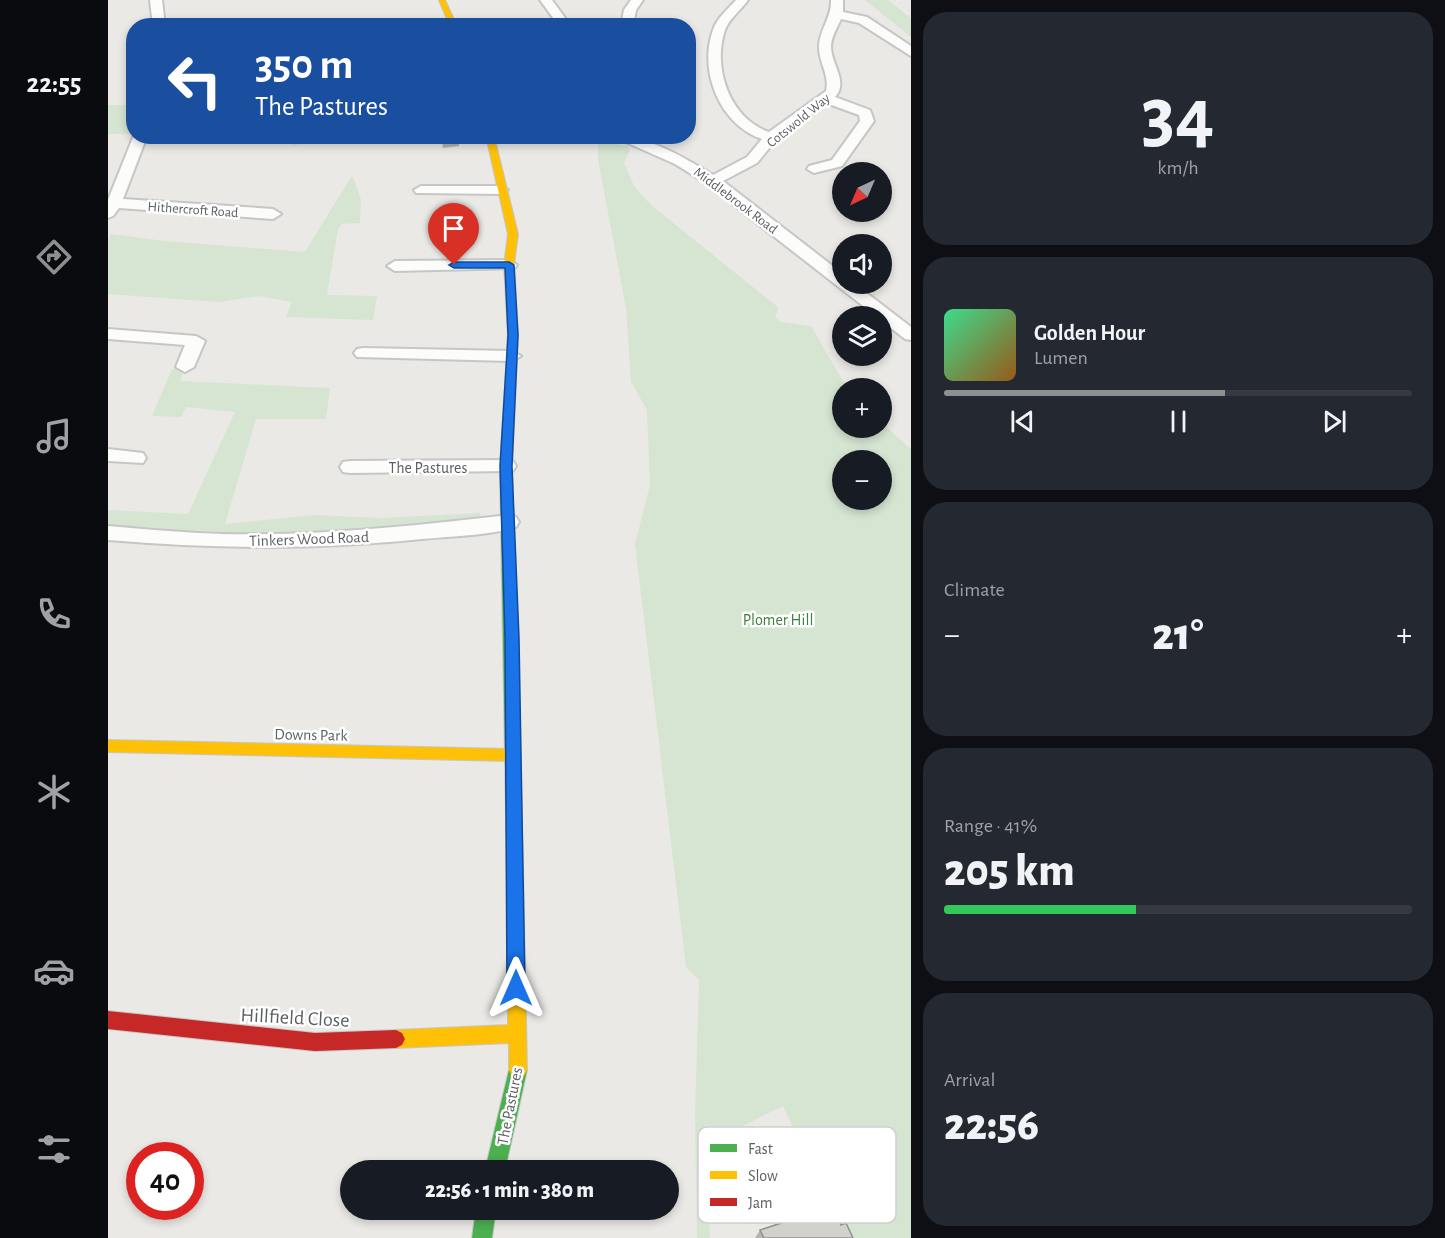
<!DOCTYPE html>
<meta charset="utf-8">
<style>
body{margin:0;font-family:"Alegreya Sans",sans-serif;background:#242831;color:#f1f3f6;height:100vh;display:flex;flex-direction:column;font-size:22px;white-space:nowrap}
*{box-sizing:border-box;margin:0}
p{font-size:20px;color:#9ea1a6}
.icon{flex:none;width:33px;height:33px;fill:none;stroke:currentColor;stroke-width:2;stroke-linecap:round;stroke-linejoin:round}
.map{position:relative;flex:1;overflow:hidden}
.sheet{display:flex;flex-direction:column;gap:12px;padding:12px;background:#0d0f14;width:534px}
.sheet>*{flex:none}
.hud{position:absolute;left:18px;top:18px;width:570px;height:126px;border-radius:24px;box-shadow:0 3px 9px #0003;background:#1a4fa0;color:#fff;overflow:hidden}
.needle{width:39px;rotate:224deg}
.tools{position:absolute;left:724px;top:162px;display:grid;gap:12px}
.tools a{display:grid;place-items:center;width:60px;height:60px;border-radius:50%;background:#171b24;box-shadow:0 3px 9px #0003;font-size:30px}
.speed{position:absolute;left:18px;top:1142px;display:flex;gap:12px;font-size:30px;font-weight:700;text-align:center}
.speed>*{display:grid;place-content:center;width:78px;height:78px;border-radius:50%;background:#171b24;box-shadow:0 3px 9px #0003;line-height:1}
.speed .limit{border:9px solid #d22;background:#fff;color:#111}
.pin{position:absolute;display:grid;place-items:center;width:51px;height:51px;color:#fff;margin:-62px -26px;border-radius:50% 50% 50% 0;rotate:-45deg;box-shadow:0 0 6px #0007}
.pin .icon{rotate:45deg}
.me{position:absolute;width:66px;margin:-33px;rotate:0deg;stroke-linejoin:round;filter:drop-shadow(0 0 4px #0008)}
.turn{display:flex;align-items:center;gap:21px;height:126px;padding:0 30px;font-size:27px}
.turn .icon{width:78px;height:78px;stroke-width:2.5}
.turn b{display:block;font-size:42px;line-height:51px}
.big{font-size:45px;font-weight:800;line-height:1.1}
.sheet .widget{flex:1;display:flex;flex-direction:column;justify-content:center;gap:9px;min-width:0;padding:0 21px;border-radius:24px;background:#242831}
.sheet .dial{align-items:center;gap:0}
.dial b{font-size:78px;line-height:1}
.song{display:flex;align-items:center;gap:18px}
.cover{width:72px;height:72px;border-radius:9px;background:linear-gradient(135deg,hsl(150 70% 55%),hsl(30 70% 35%))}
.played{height:6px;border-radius:3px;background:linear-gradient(90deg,#8d8f90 60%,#363941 60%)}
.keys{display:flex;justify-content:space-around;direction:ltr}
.heat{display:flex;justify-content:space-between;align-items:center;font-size:33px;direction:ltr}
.charge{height:9px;border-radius:4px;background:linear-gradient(90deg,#34c759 41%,#363941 0)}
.trip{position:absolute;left:232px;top:1160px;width:339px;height:60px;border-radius:30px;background:#171b24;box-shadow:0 3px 9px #0003;font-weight:800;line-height:60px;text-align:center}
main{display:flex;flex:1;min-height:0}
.tabs{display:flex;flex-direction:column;width:108px;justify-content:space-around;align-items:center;background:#090b0e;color:#9ea1a6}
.tabs .icon{width:42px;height:42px}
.tabs .on{color:#8d8f90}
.tabs b{font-size:27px;color:#f1f3f6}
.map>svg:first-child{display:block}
</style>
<main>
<nav class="tabs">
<b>22:55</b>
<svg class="icon on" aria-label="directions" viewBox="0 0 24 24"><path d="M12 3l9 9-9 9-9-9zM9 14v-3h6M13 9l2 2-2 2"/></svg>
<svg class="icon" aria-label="music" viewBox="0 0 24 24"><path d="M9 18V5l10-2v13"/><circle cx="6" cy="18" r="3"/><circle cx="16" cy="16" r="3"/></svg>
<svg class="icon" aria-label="phone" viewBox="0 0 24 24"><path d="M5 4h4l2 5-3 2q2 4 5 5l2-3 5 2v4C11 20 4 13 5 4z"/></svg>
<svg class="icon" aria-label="climate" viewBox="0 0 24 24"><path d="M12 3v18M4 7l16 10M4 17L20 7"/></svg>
<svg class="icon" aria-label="car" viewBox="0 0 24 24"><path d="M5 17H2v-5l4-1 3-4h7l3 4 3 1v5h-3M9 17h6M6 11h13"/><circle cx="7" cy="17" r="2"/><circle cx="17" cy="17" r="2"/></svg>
<svg class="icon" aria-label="filters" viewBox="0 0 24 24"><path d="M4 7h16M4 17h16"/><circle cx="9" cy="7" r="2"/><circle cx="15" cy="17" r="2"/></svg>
</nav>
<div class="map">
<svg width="803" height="1238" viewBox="0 0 803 1238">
<rect width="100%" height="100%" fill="#eae9e5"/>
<g fill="#d5e5d2" fill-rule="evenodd">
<polygon points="757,0 780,0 803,18 803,37"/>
<polygon points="0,105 25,105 21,134 0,134"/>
<path d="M 494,142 L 520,146 L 522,150 L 516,163 L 526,186 L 543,205 L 671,308 L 667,316 L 673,322 L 703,326 L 739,388 L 735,388 L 735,428 L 774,428 L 774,423 L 803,449 L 803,1238 L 738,1238 L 675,1106 L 627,1130 L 604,1155 L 600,1198 L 602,1238 L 589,1238 L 587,1115 L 591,980 L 578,967 L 527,544 L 542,485 L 539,410 L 523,382 L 518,308 L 490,159 L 490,145 ZM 735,460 L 774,460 L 774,500 L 735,500 Z"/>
<polygon points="243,177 245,177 253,200 252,223 234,224 230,229 219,295 269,296 265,320 178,317 184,302 152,296 110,302 0,294 0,240 3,234 57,241 197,252"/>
<polygon points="64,369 76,370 72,381 222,388 218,419 148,419 117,524 206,515 273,518 372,513 372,520 211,537 114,536 0,528 0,510 80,514 127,412 78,407 73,417 44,416"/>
</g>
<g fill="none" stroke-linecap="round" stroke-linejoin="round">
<g stroke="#c6c6c6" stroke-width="4">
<g id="street">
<polygon points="42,0 54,0 57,26 45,26"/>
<polygon points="432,0 444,0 463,26 451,26"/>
<polygon points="523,0 535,0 528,10 525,26 513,26 516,10"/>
<path d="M 628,0 L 640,0 C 633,10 621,19 617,30 C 604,68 622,119 661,132 L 718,91 C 722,75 710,61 711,45 C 712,29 724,17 723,0 L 735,0 L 735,12 L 759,17 L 803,46 L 803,56 L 751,23 L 733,19 C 729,28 723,37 723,47 C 723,64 741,82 727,97 L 762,110 L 766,121 L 734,166 L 706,173 L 699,169 L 701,166 L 724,160 L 752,121 L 751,115 L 718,103 L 668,140 L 649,163 L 615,181 L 735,274 L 735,284 L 747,284 L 803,327 L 803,340 L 797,339 L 774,321 L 774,316 L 768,316 L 596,182 L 567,164 L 504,136 C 542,136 573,156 605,175 L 639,157 L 654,139 C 612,125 590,71 605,30 C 609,18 620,9 628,0 Z"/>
<polygon points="26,135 39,136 15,199 165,209 173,214 165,219 11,208 5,216 0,218 0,200"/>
<path d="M 157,136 L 207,136 L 207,137 C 199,145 166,143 157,136 Z"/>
<polygon points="313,186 393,186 400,190 393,194 308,193 306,190"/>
<polygon points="401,260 409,265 407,268 287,271 279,266 287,261"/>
<polygon points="0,329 88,336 97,341 86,367 77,372 68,367 77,345 0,339"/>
<polygon points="255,348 404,351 413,356 404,361 249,357 246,353 249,349"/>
<polygon points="0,449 35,453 38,458 35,463 0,461"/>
<polygon points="398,460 405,461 408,466 405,471 242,473 235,472 232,467 235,462 242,461"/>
<path d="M 401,515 L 408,517 L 411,522 L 408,527 C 378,536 344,536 314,539 C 208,550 105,549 0,540 L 0,526 C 38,529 76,533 114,534 C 210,536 306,526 401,515 Z"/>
</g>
</g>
<g stroke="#c5c6c6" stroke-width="2">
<g id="fast">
<polygon points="398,465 404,469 415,872 413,877 407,879 401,877 399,872 392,469"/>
<polygon points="410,1061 416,1064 419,1070 397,1170 377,1170 401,1070 404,1064"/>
<polygon points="368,1209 388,1209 384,1238 364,1238"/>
</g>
</g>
<g stroke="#c5c6c6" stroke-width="2">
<g id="slow">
<polygon points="331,0 337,0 349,26 342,26"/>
<polygon points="378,136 386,136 410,234 406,265 410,335 404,469 398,473 392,469 400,335 396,265 400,234"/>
<polygon points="0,740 406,749 411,751 413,755 411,759 406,761 0,752"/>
<polygon points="407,865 413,867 415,872 419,1070 416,1076 410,1079 404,1076 401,1070 401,1043 288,1048 282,1045 279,1039 282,1033 288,1030 400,1025 399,872 401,867"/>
</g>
</g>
<g stroke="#c5c6c6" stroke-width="2">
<polygon id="jam" points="0,1011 207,1033 288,1030 294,1033 297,1039 294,1045 288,1048 207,1051 0,1029"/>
</g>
<use href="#street" fill="#fcfcfb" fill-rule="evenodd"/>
<use href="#fast" fill="#4caf50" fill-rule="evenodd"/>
<use href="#slow" fill="#ffc107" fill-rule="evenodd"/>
<use href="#jam" fill="#c62828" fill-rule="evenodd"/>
<polyline stroke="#e2e1e1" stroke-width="3" stroke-dasharray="1 4.5" stroke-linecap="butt" points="787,0 803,12"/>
</g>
<g fill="#b5b4b1">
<polygon points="312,136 355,136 355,142 351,143 351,146 335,148 334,142 314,144"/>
<polygon points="733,1225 745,1238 647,1238 652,1230"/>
</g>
<polygon fill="#d2d1ce" stroke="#939290" stroke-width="1.5" points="725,1206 733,1225 738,1223 745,1238 656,1238 652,1230"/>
<polygon fill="#1a73e8" stroke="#114b97" stroke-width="1.5" points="401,262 406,265 410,335 404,466 411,638 417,988 414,994 408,996 402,994 399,988 397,638 392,466 400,335 397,268 346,268 341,265 346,262"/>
<g text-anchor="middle" stroke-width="5" stroke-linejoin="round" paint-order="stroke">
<g font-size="14" fill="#5b5f62" stroke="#fff">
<text transform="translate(690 120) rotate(-39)" y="5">Cotswold Way</text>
<text transform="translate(628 200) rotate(37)" y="5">Middlebrook Road</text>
<text transform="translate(85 209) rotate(4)" y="5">Hithercroft Road</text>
</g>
<g font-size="16" fill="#5b5f62" stroke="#fff">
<text x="320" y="473">The Pastures</text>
<text transform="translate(201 538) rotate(-2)" y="6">Tinkers Wood Road</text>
<text transform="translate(203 734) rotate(1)" y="6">Downs Park</text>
<text transform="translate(401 1106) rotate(-79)" y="6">The Pastures</text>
</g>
<g font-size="16" fill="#3f7f3e" stroke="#fff">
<text x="670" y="625">Plomer Hill</text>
</g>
<g font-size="20" fill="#5b5f62" stroke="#fff">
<text transform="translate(187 1017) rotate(3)" y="7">Hillfield Close</text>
</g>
</g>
<rect x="590" y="1127" width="198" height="96" rx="9" fill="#fff" stroke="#cecfd0" stroke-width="1.5"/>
<rect x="602" y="1144" width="27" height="8" fill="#4caf50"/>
<rect x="602" y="1171" width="27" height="8" fill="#ffc107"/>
<rect x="602" y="1198" width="27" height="8" fill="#c62828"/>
<g font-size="16" fill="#5b5f62">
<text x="640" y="1154">Fast</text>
<text x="640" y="1181">Slow</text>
<text x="640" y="1208">Jam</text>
</g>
</svg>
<div class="tools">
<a><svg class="needle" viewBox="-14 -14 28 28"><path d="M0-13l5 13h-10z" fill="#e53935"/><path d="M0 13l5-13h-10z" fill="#9ea1a6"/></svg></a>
<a><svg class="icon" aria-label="sound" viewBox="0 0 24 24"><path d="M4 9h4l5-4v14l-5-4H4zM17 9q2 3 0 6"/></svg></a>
<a><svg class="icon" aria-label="layers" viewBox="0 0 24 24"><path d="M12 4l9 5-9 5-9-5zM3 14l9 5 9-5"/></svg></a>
<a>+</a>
<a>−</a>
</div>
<div class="speed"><div class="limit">40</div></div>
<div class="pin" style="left:346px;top:265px;background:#d93025"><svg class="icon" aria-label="arrive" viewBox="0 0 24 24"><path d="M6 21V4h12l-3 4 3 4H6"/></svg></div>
<svg class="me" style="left:408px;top:988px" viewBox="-20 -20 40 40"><path d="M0-17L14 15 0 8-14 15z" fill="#1a73e8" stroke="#fff" stroke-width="4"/></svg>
<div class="trip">22:56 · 1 min · 380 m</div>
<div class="hud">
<div class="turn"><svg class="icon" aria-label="left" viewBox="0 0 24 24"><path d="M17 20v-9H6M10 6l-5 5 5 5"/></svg><div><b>350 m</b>The Pastures</div></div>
</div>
</div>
<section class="sheet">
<div class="widget dial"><b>34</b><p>km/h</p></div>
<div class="widget">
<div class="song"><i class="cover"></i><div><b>Golden Hour</b><p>Lumen</p></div></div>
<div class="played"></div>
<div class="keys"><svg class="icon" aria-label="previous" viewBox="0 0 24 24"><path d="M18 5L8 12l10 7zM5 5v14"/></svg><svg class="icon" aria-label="pause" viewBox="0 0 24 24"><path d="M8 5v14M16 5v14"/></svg><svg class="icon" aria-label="next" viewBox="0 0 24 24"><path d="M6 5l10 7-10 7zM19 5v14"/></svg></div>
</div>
<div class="widget"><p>Climate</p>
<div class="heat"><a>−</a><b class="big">21°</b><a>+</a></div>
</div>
<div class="widget"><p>Range · 41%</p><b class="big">205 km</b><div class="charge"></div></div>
<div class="widget"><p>Arrival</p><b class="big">22:56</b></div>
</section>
</main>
